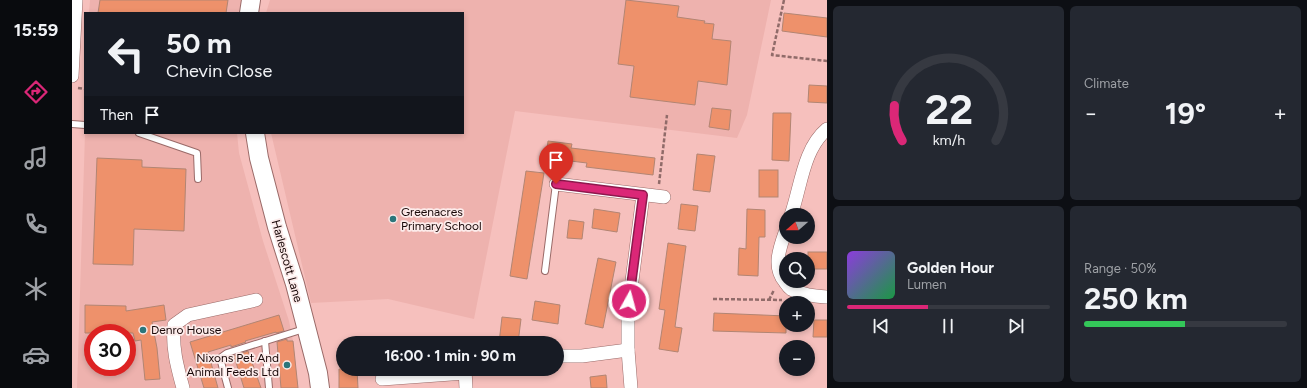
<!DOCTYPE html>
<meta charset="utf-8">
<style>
body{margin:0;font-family:Figtree,sans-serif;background:#242831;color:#f1f3f6;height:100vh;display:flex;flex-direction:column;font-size:15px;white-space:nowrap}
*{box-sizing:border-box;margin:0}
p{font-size:13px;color:#9ea1a6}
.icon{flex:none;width:22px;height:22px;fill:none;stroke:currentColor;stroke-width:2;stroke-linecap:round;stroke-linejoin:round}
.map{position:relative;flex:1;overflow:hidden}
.sheet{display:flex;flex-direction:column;gap:6px;padding:6px;background:#0d0f14;width:480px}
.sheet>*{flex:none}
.top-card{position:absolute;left:12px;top:12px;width:380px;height:122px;border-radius:0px;box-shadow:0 2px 6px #0003;background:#171b24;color:#f1f3f6;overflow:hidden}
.needle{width:26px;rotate:250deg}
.controls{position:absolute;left:707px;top:208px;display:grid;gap:8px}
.controls a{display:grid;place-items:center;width:36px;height:36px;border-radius:50%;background:#171b24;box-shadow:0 2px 6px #0003;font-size:20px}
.speed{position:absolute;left:12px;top:324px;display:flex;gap:8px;font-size:20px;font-weight:700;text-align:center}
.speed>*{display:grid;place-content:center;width:52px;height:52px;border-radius:50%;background:#171b24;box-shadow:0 2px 6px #0003;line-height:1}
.speed .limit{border:6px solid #d22;background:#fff;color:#111}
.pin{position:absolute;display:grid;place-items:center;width:34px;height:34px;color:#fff;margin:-41px -17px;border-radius:50% 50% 50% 0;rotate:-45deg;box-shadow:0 0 4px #0007}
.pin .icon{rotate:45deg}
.me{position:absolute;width:44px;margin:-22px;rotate:7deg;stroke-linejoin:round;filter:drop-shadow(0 0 3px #0008)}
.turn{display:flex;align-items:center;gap:14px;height:84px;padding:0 16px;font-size:18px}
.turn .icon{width:52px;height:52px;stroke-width:2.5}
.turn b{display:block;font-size:28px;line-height:34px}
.then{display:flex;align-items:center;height:38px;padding:0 16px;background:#0003;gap:8px;font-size:15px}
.big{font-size:30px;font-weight:700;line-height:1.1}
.sheet .widget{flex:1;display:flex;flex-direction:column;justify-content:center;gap:6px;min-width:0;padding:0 14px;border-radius:6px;background:#242831}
.sheet .dial{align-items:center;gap:0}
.dial svg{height:104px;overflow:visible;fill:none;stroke:#363941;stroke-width:7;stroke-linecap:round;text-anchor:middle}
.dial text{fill:#f1f3f6;stroke:none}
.song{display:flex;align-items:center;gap:12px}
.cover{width:48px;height:48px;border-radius:6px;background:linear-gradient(135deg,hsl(270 70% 55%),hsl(140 70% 35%))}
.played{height:4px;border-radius:2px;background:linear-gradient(90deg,#db2777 40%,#363941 40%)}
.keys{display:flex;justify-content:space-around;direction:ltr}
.heat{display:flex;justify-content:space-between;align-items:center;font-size:22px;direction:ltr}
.charge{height:6px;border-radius:3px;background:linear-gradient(90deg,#34c759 50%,#363941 0)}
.sheet .tiles{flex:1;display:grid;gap:6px;grid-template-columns:repeat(2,1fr)}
.trip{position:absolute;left:264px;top:336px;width:228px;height:40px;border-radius:20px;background:#171b24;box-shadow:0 2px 6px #0003;font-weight:700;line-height:40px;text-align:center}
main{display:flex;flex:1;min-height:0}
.dock{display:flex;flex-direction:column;width:72px;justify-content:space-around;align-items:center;background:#090b0e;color:#9ea1a6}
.dock .icon{width:28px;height:28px}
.dock .active{color:#db2777}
.dock b{font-size:18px;color:#f1f3f6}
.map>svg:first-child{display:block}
</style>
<main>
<nav class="dock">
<b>15:59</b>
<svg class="icon active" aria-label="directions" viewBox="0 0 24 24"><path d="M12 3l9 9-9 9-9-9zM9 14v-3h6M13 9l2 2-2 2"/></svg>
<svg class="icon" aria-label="music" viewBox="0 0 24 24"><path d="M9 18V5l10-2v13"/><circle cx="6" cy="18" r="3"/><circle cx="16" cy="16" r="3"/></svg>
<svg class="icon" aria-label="phone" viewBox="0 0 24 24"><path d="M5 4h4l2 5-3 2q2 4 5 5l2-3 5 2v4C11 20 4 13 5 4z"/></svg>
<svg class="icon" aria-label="climate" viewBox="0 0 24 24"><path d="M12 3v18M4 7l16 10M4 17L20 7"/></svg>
<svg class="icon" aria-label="car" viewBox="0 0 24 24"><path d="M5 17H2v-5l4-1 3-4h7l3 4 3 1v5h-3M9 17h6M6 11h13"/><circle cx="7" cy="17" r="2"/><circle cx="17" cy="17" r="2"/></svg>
</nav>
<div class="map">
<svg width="755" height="388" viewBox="0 0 755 388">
<rect width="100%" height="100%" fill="#f6c0bd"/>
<g fill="#eeb2ae" fill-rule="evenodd">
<polygon points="18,0 169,0 167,13 17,13"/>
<polygon points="198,0 699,0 675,115 665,138 443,111 402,319 316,299 239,303 199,133 391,133 391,13 194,13"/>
<path d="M 13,133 L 165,133 L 167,153 L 191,241 L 217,321 L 221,341 L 226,388 L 5,388 ZM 21,333 L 55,333 L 55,367 L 21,367 Z"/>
</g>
<g fill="#ee916b" stroke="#b28573">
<polygon points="28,0 156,0 154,13 26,13"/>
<polygon points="554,0 607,6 605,17 633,21 632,23 642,24 640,39 659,41 655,85 626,81 623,105 558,97 562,66 546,64"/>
<polygon points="712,13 755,18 755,37 710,31"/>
<polygon points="737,85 755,86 755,103 736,102"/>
<polygon points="640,108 659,110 657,130 637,127"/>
<polygon points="701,113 719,113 717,161 700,160"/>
<polygon points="476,141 500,144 499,148 583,158 581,175 514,167 515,163 474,158"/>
<polygon points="625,154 643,156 638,192 621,190"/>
<polygon points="25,158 70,160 70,167 114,169 112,231 62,229 61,265 21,264"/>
<rect x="687" y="170" width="19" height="27"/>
<polygon points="454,171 472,173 455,279 438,276"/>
<polygon points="609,204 626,206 623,231 606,229"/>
<polygon points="522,209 548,213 545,232 520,228"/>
<polygon points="675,209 693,210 693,237 687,237 686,276 666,275 667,248 674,249"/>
<polygon points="497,220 512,222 510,239 495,238"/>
<polygon points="596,243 614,246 603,327 610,328 606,352 587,349 593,310 587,309"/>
<rect x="736" y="252" width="19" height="17"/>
<polygon points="526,258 544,262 531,328 513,324"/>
<polygon points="463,301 488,305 486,324 460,320"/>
<polygon points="13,305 54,306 54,311 92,305 94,320 80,322 85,348 88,379 73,380 69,340 63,341 61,333 13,333"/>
<polygon points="642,313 714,316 714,333 641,331"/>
<polygon points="207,315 212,331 204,333 204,332 173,341 174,342 159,347 159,345 136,352 146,388 132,388 118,342"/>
<polygon points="430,317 449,319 446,343 427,343"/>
<polygon points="742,320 755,320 755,337 741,337"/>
<polygon points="215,339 215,341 221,341 226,388 209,388 205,342"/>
<polygon points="176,351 189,388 172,388 162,356"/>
<polygon points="267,369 285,369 286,388 267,388"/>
<polygon points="534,375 535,388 519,388 518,377"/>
</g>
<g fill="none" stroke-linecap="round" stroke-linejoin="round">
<g stroke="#9a6a68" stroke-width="8">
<g id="lane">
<polyline points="0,124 13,125"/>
<polyline points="67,133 125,153 126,179"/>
<polyline points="473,271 484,184"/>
<polyline points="193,341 197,388"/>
<polyline points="156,388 148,358 155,353 232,329"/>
</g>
</g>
<g stroke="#9a6a68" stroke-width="14">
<g id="street">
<polyline points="0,76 4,0"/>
<polyline points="484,184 592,197"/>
<path d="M 719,215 C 729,187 731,149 755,129"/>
<path d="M 714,230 C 708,247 700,267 713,282 C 715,285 716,287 719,289 C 730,295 743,296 755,297"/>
<polyline points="485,356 510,356 556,350"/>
<polyline points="393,369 394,388"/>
<polyline points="310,379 393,373"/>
<path d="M 111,388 C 105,366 100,348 102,325 L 116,315 L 184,300"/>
<polyline points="559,388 556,350 556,312 571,195"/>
</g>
</g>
<g stroke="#9a6a68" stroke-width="20">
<g id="secondary">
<polyline points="177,13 179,0"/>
<polyline points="183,133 187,158 205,227 223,284 246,373 248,388"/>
</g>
</g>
<g stroke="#906b69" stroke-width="2.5" stroke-dasharray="4 2" stroke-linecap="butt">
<polyline points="712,0 700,55 755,61"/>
<polyline points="6,88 13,89"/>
<polyline points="587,184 595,115"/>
<polyline points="641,299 710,300"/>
<polyline points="697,300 702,290"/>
</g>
<use href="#lane" stroke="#fff" stroke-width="6"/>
<use href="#street" stroke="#fff" stroke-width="13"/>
<use href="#secondary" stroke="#fff" stroke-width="18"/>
</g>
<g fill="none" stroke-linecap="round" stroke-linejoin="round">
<g stroke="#8e194d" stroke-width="10">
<polyline id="route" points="484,184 571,195 557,301"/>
</g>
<use href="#route" stroke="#db2777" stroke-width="7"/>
</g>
<g fill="#2c767b" stroke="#fcebea" stroke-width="1.5">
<circle cx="321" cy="219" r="4"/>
<circle cx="71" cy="330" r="4"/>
<circle cx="215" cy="365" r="4"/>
</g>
<g text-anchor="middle" stroke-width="3.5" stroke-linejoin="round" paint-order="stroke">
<g font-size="12" fill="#180707" stroke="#fcebea" text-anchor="start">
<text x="329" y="216">Greenacres<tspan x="329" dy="14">Primary School</tspan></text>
<text x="79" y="334">Denro House</text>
<text x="207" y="362" text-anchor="end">Nixons Pet And<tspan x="207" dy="14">Animal Feeds Ltd</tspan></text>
</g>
<g font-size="12" fill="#180707" stroke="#fcebea">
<text transform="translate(215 261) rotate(74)" y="4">Harlescott Lane</text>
</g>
</g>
</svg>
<div class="controls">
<a><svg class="needle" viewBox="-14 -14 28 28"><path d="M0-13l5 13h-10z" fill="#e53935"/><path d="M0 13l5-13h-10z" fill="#9ea1a6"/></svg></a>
<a><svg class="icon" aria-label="search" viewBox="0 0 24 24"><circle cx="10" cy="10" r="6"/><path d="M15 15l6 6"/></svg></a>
<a>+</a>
<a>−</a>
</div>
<div class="speed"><div class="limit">30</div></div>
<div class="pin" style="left:484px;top:184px;background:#d93025"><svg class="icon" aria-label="arrive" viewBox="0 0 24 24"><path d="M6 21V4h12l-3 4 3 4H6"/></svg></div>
<svg class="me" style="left:557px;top:301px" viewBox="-20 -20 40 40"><circle r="17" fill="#db2777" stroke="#fff" stroke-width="3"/><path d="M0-11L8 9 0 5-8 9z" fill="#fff"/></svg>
<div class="trip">16:00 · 1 min · 90 m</div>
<div class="top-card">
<div class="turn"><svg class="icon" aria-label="left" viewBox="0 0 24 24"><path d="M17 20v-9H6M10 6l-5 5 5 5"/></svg><div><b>50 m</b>Chevin Close</div></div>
<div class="then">Then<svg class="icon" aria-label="arrive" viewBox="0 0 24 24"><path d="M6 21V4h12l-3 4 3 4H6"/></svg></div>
</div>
</div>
<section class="sheet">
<div class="tiles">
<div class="widget dial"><svg viewBox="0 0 100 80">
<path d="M14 69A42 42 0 1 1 86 69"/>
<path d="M14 69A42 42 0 0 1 8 42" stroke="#db2777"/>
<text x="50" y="56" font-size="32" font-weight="700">22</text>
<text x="50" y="72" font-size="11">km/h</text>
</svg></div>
<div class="widget"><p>Climate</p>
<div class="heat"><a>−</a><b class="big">19°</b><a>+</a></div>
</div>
<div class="widget">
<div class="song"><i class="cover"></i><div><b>Golden Hour</b><p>Lumen</p></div></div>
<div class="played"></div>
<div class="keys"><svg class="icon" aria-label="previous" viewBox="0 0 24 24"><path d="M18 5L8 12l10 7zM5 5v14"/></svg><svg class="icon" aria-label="pause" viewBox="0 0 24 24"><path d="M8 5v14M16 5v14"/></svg><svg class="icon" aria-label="next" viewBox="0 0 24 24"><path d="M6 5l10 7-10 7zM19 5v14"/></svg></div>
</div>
<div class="widget"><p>Range · 50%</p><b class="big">250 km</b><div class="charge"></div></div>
</div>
</section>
</main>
